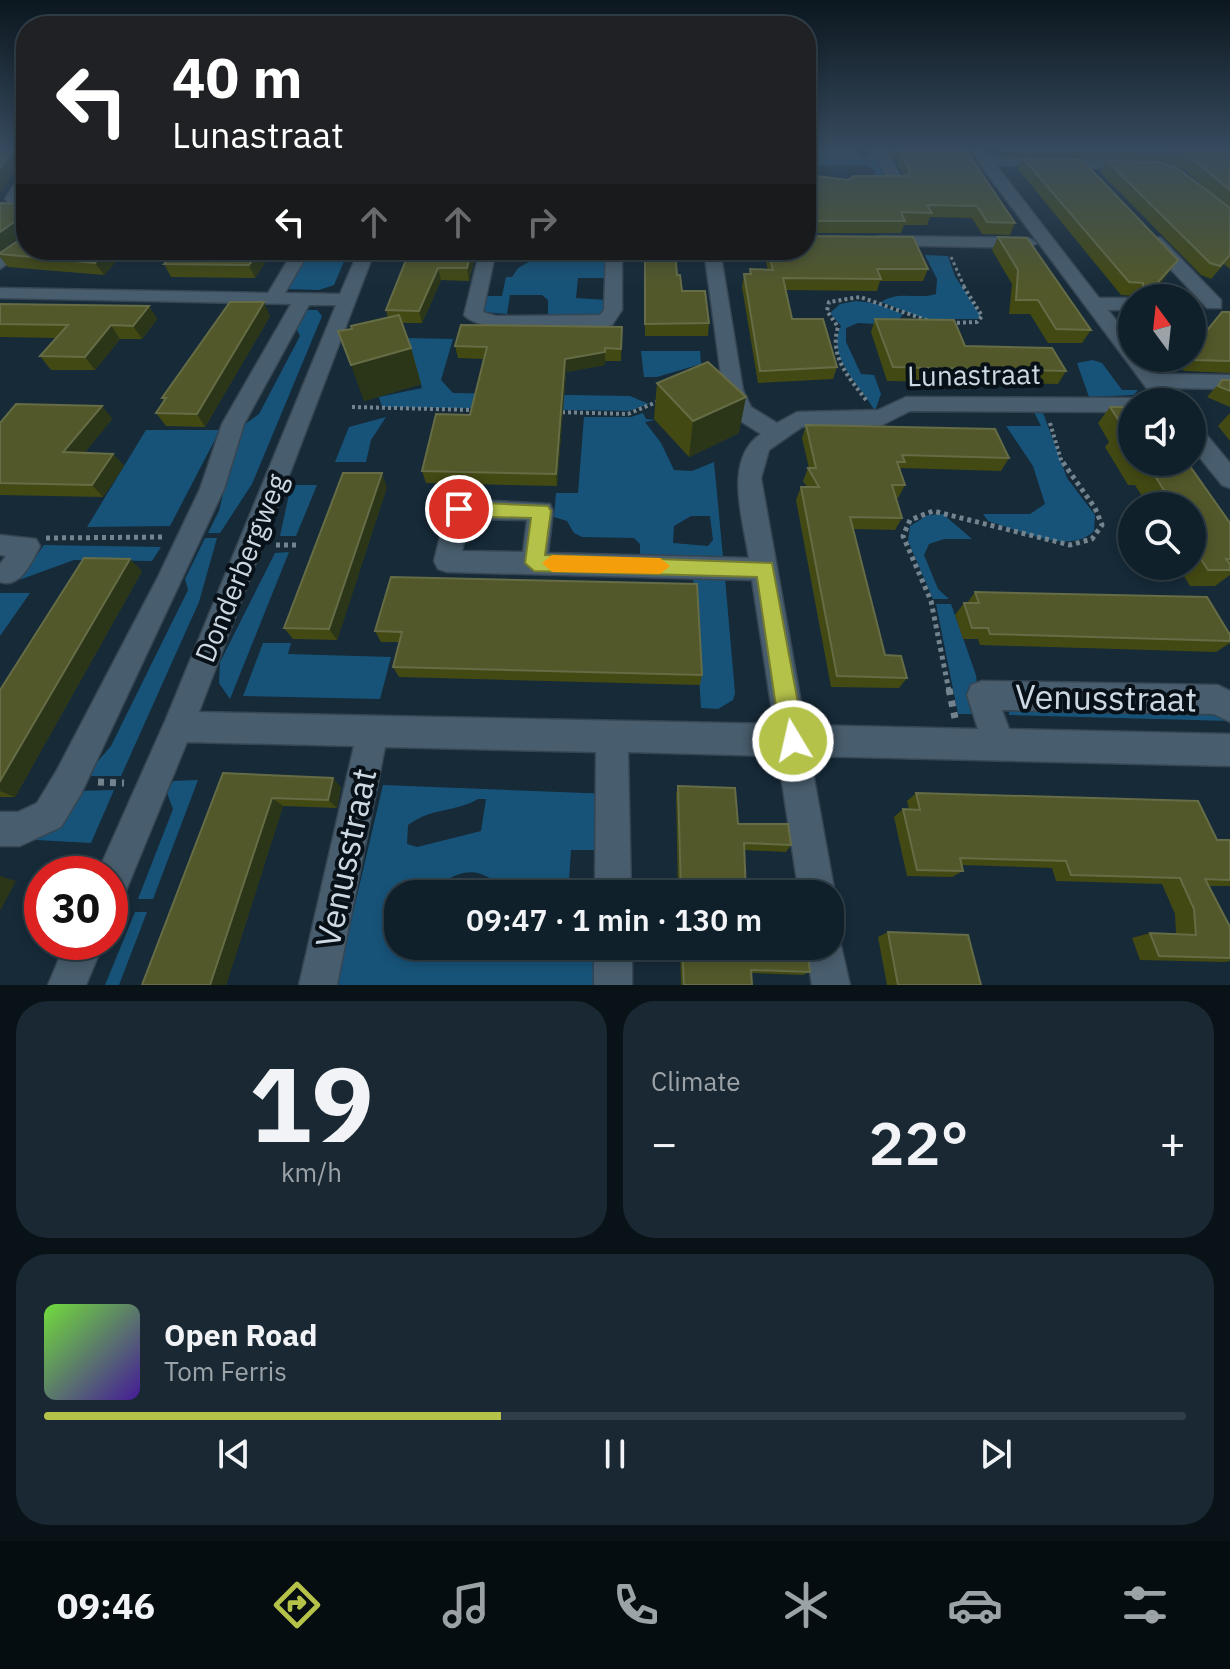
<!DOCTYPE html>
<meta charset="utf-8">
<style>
body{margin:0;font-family:"IBM Plex Sans",sans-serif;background:#192832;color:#f1f3f6;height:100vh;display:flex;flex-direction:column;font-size:30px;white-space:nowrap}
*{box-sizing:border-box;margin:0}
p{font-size:26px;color:#9ca3a8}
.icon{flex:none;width:44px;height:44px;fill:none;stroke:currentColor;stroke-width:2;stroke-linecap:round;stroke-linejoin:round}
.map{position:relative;height:985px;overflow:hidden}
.drawer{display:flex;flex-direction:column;gap:16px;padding:16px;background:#091217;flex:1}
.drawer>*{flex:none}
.guide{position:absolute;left:16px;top:16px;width:800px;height:244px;border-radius:32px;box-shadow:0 4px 12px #0003,0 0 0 2px #303e47;background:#202124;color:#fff;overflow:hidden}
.needle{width:52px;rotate:345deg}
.controls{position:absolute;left:1118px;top:284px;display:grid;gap:16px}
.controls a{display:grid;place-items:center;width:88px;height:88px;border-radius:50%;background:#10202a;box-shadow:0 4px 12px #0003,0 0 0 2px #303e47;font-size:40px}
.speed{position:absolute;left:24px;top:856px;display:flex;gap:16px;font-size:40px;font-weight:700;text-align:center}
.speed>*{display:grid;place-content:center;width:104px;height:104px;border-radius:50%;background:#10202a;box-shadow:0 4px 12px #0003,0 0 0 2px #303e47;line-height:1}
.speed .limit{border:12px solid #d22;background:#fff;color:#111}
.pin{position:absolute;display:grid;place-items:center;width:68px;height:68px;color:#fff;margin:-34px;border:4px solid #fff;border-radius:50%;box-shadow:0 2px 8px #0007}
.me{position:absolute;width:88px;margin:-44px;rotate:351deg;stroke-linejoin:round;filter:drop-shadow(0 0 6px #0008)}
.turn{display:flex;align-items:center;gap:28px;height:168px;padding:0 24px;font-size:36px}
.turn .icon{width:104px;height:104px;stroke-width:2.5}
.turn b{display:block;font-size:56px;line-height:68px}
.lanes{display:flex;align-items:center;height:76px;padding:0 24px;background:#0003;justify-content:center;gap:40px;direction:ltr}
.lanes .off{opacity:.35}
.big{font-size:60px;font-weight:600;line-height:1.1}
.drawer .card{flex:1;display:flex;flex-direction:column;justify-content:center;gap:12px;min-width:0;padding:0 28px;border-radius:32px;background:#192832}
.drawer .dial{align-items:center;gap:0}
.dial b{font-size:104px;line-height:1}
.song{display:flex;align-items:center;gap:24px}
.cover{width:96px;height:96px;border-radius:12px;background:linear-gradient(135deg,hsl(100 70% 55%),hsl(260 70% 35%))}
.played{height:8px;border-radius:4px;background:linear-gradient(90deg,#b4c24a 40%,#303e47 40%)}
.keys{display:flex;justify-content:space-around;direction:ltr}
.heat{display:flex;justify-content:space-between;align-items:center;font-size:44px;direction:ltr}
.drawer .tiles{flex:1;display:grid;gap:16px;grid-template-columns:1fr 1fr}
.card:last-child{grid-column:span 2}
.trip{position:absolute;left:384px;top:880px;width:460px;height:80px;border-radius:32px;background:#10202a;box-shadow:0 4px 12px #0003,0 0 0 2px #303e47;font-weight:600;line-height:80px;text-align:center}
.menu{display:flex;height:128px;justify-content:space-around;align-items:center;background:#060d11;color:#9ca3a8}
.menu .icon{width:56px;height:56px}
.menu .current{color:#b4c24a}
.menu b{font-size:36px;color:#f1f3f6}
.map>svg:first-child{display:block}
</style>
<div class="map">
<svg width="1230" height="985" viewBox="0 0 1230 985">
<rect width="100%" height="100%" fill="#162a38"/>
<g fill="#175378" fill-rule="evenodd">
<polygon points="806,149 855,149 862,158 870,156 867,149 874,149 886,173 877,177 872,168 864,165 806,166"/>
<polygon points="311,250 349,250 334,285 319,290 285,289"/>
<path d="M 498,250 L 608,252 L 609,278 L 578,278 L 576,298 L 607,300 L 603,314 L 548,316 L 548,300 L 542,295 L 510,295 L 507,314 L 484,312 L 481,307 L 485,296 L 502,296 L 506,277 L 512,277 L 518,268 L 536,258 L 536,254 C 520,251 509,260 493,259 Z"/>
<path d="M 925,255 L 948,256 L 955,276 L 980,315 L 978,319 L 925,319 L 881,302 C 900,290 916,300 936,294 L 937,279 Z"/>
<path d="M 856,301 L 874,303 L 903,314 L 895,325 L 858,323 L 846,328 L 846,342 L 861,374 L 874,375 L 881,394 L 875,411 C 862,387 825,356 841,326 L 830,313 L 840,304 Z"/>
<polygon points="307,310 317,310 322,316 252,484 220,533 208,533 219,511 235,443 245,424 259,414 300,336 296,328"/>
<polygon points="407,338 453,339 441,380 453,393 630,396 649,404 629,411 382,407 379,397 422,388"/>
<polygon points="641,351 700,351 701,364 657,377 644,377"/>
<polygon points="1093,360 1102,363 1122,390 1138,390 1134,395 1089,397 1077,363"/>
<path d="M 1033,410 L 1042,410 L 1067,478 L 1095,515 L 1094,531 C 1070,556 1016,529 988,521 L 983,514 L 1030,514 L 1045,504 L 1033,466 L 1006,426 L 1041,426 Z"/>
<path d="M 643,413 L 646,419 L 655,420 L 645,422 L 661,443 L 674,470 L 692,471 L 714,462 L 723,557 L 640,555 L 640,544 L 634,538 L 582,537 L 574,533 L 567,521 L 554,517 L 556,493 L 578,493 L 584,417 L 631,417 ZM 691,516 L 710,516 L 713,540 L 708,546 L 673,543 L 674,526 Z"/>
<polygon points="386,417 371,440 366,462 335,462 349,427"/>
<polygon points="146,430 220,430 170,526 87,527"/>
<polygon points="291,485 317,485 296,536 280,536"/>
<polygon points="943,514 972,539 944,539 929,544 924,555 938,589 949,599 933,599 908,541 910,526 928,515"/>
<polygon points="205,538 217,538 199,602 121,776 85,776 111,746 188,590 185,579"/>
<polygon points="44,545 161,547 152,561 74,560 19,580"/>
<polygon points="289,552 230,699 219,683 220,662 275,553"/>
<polygon points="693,577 725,578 735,693 733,700 718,709 701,708"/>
<polygon points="0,593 30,593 0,636"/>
<polygon points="936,604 951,604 976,675 981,714 958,714"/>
<polygon points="263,643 291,643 288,654 391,657 380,699 243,696"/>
<polygon points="1215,702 1230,721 1009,715 1009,705"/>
<polygon points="198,780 153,899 138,899 173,809 167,793 173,781"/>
<path d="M 383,785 L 611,794 L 601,850 L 571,850 L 568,894 L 509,894 C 481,866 465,866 434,888 L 403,882 L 388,915 L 388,944 L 399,953 L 413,951 L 414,946 L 444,946 L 446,952 L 465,959 L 486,960 L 501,946 L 606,946 L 605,985 L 336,985 ZM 478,799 L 486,799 L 481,831 L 417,847 L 407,844 L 408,825 C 433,807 453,813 478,799 Z"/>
<polygon points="114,790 91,843 18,839 76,791"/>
<polygon points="135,912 147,912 119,985 105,985"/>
</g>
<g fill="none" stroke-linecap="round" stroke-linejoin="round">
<g stroke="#364552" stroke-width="3">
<g id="minor">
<polygon points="872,149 886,149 904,183 902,186 868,185 868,179 887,178"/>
<polygon points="973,149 983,149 989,156 1144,162 1146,165 1139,169 996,165 1099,298 1132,298 1132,310 1108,310 1132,340 1132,358 1146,358 1158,374 1230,375 1230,389 1169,388 1179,402 1157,402 979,163"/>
<polygon points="26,173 26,190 21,199 26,199 26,209 12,207 5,199 21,174"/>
<polygon points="26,236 26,250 0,269 0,255"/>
<polygon points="882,236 1029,238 1037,243 1029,248 876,245 876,237"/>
<polygon points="1155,237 1161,238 1221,300 1221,308 1207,308 1149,246 1149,238"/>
<path d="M 294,250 L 310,250 L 285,293 L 340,294 L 359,250 L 375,250 L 199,712 L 774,724 L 752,580 L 447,572 L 438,569 L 434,561 L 447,509 L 450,502 L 459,499 L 550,504 L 553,511 L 548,553 L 749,558 C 743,520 723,459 761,434 L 734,417 L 723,390 L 704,250 L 720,250 L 743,390 L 751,407 L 777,423 L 797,412 L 878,410 L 906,397 L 1132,398 L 1141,402 L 1132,402 L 1132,412 L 910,411 L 882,425 L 802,427 L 769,450 L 761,478 L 805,725 L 978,729 L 967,695 L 971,685 L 982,681 L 1218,685 L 1230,691 L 1230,722 L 1214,714 L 1002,710 L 1009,729 L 1230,734 L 1230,766 L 810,756 L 835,894 L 830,906 L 830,894 L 799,894 L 778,756 L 628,752 L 631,894 L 595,894 L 596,752 L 385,747 L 337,985 L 299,985 L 354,746 L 187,742 L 123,898 L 110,903 L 110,874 L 97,874 L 166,719 L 336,305 L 309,305 L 244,424 L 224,489 L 81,794 L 61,827 L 20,846 L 0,846 L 0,812 L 18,812 L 37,803 L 57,770 L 158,577 L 200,489 L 222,424 L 291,304 L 0,298 L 0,288 L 268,293 ZM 469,519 L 527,520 L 523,552 L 462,551 Z"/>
<path d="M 480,250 L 496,250 L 483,312 L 496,316 L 600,315 L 604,310 L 606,250 L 622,250 L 622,310 L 612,325 L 605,327 C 574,327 484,337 464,315 Z"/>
<polygon points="1192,425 1200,427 1230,463 1230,488 1222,485 1192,448"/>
<path d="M 0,535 L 36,539 L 40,546 C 32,562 20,589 0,582 L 0,564 L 6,556 L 0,555 Z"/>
<polygon points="830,929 838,933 850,985 812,985 806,946 830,946"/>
<polygon points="66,942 104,942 86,985 48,985"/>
<rect x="594" y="946" width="38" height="39"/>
</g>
</g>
<polyline stroke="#74848f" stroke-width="3" stroke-dasharray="3 3" stroke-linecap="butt" points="951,257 964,286"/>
<g stroke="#74848f" stroke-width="4" stroke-dasharray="3 3" stroke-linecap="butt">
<polyline points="951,323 977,322 982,316 962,284"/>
<path d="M 866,400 C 849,377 829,357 838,327 L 827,311 L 829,302 L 860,297 L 929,321"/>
<polyline points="352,407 474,410"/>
<polyline points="556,412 628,414 659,401"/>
<polyline points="1050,423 1062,463"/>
</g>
<g stroke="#74848f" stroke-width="5" stroke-dasharray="4 4" stroke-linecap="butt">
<polyline points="46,538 164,537"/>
<polyline points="276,545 298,545"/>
<polyline points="949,691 931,601 903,536 910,520 933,511 1070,545 1092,539 1102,525 1095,508 1062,461"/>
</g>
<g stroke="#74848f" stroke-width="7" stroke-dasharray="6 6" stroke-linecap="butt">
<polyline points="949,689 955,718"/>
<polyline points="98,782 124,783"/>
</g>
<use href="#minor" fill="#485d6d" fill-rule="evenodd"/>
</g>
<g fill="#434913">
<polygon points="891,149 965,149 1015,223 1010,235 982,234 972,218 930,217 927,225 904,225 901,233 808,233 809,236 928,269 923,281 880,281 877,291 786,290 792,319 837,367 833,379 758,383 742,287 744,274 749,274 750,269 768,270 763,250 806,250 808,175 848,180 904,176 898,165 900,159 894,157 895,153 890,150"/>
<polygon points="1001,149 1230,149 1230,269 1224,264 1211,279 1201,275 1100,172 1107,161 1219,200 1185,170 1161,161 1005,154"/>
<polygon points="1023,158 1178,260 1160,284 1172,298 1134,298 1134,296 1121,295 1018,169"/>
<polygon points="0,203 126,250 104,275 8,267 0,257 0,253 19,240 18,238 0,251"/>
<polygon points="998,237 1091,330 1082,343 1048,343 1030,314 1009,314 1012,284 992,250"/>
<polygon points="273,250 255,278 171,277 164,264"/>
<polygon points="410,250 477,250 469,281 441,280 422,323 402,323 411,348 421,384 364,401 352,329 388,317 386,310"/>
<polygon points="644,250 677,275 682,291 709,323 708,336 645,336"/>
<polygon points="0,304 149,306 157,319 142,339 120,339 95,370 51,370 40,356 57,338 0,337"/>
<polygon points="1230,312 1230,373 1185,371 1177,367 1184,358 1192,358"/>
<polygon points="270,316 205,427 166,426 156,413 164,401 162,398"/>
<polygon points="875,319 965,346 1066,371 1058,384 887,381 871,332"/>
<polygon points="622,327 621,361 605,361 605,365 566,372 557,486 426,483 422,471 470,415 483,359 458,358 455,346"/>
<polygon points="1222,380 1230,380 1230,407 1207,397"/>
<polygon points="657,383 739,433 689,457 654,419"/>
<polygon points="102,406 112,419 84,453 113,454 124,466 103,497 0,495 0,423"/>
<polygon points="1110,407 1132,407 1132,462 1187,462 1230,523 1230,575 1215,586 1190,586 1178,566 1192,566 1192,506 1148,506 1135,485 1128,485 1105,447 1109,442 1098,423"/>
<polygon points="1229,414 1230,414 1230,441 1218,426"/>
<polygon points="806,425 1009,458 1001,471 901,468 900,471 905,485 898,498 896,498 902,518 895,530 853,529 885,655 907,678 899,688 831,687 796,500 801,487 807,487 803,481 808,468 809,468 802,438"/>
<polygon points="387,487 337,640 293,639 284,628"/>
<polygon points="142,571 15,797 0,797 0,690"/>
<polygon points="391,577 702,675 700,685 399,677 393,667 399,642 381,642 375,631"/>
<polygon points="975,592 1230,635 1230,643 1216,652 980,645 978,639 963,639 955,615 964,603 967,603"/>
<polygon points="223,773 341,787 337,808 283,806 226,985 142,985"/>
<polygon points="678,786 738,824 791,845 786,852 744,850 746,894 678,894 676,794"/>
<polygon points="916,793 1217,840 1230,840 1230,886 1208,886 1230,927 1230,961 1224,962 1140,960 1132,938 1150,933 1176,934 1175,914 1162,884 1056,881 1052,868 962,865 963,871 952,877 907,876 894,817 903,809 909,810 907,801"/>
<polygon points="888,932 981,985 887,985 878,937"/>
<polygon points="680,946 748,946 810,972 803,975 751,973 752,985 681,985"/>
</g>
<g fill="#2b3618">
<polygon points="13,149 26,149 26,153 0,193 0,168"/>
<polygon points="17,220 26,233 0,251 0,232"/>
<polygon points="107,250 126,250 104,275 95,263"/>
<polygon points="259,250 273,250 255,278 249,265"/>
<polygon points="472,250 477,250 469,281 467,268"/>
<polygon points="1178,260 1169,272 1150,295 1158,282"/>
<polygon points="438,268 441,280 422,323 419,311"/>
<polygon points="264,302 270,316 205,427 197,414"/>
<polygon points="149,306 157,319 142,339 133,326"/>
<polygon points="111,325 120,339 95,370 85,357"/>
<polygon points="411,348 421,384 364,401 351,365"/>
<polygon points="605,352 605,365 566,372 557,486 556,474 565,359"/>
<polygon points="746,397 739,433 689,457 693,421"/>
<polygon points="102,406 112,419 75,465 63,452"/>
<polygon points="113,454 124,466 103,497 92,485"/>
<polygon points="382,473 387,487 337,640 329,629"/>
<polygon points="130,559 142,571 15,797 0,791 0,781"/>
<polygon points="333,778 341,787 337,808 328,800"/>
<polygon points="272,798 283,806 226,985 210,985"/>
<polygon points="0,876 16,881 0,911"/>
</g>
<g fill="#525829" stroke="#656c46" stroke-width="2">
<polygon points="0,149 13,149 0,168"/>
<polygon points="906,149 965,149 1015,223 987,222 977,206 927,205 932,213 901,212 905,221 807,221 809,236 913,237 928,269 877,269 881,279 783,278 792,319 823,319 837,367 760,371 744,274 751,274 750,269 773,270 768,250 806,250 806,168 808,175 848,180 854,176 908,176 910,170 902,154 909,150"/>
<polygon points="1147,149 1230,149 1230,190 1192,159 1168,150"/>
<polygon points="1023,158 1081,159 1178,260 1158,282 1172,298 1143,298 1143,283 1129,282"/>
<polygon points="1107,161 1160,162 1180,170 1230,208 1230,255 1220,266 1210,263"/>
<polygon points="0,203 26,204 26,250 107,250 95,263 0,254 0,253 19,240 17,220 0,232"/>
<polygon points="998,237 1027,238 1091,330 1056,329 1038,300 1016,300 1018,270"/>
<polygon points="176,250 259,250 249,265 164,264"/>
<polygon points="410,250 472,250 467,268 438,268 419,311 386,310"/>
<polygon points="645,250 675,250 677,275 680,275 682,291 705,291 709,323 645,324"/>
<polygon points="230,302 264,302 197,414 156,413 166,398 162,398"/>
<polygon points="0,304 149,306 133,326 111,325 85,357 40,356 68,325 0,324"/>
<polygon points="1222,312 1230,312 1230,361 1195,360 1191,358 1192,349"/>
<polygon points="399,315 411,348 351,365 338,331 352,329 351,326"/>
<polygon points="875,319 954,320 965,346 1052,348 1066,371 893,367"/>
<polygon points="461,325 622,327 621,349 605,348 605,352 565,359 556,474 422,471 436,414 470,415 487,347 455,346"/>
<polygon points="708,362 746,397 693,421 657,383"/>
<polygon points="1222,380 1230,380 1230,391 1218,386"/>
<polygon points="16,404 102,406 63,452 113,454 92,485 0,483 0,423"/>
<polygon points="1110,407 1132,407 1132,452 1118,431 1126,431"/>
<polygon points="806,425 995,429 1009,458 902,455 905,462 897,462 905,485 892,485 902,518 850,517 885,655 901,656 907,678 837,676 801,487 819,487 808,468 816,468"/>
<polygon points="1138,462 1187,462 1230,523 1230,559 1226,559 1230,564 1230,570 1208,570 1192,545 1192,506 1174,506 1150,468 1142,468"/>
<polygon points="343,473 382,473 329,629 284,628"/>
<polygon points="84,558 130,559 0,781 0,690"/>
<polygon points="391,577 697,584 702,675 393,667 402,632 375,631"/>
<polygon points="975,592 1207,597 1230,635 1230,641 990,634 988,628 972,628 964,603 979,603"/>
<polygon points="223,773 333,778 328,800 272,798 210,985 142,985"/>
<polygon points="678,786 735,788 738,824 788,824 791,845 744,843 746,894 681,894"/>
<polygon points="916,793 1198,801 1217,840 1230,840 1230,880 1205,879 1230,927 1230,958 1159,956 1150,933 1196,935 1194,909 1180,878 1071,875 1066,861 960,858 963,871 917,870 903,809 920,810"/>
<polygon points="888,932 968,935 981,985 898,985"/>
<polygon points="682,946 807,947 810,972 751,970 752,985 684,985"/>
</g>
<linearGradient id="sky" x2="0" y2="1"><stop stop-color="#0c171f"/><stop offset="0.52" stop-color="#364a5e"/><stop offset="1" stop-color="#364a5e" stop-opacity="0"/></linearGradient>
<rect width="1230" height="287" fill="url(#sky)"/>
<polygon fill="#b4c24a" stroke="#757e30" stroke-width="2" points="459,502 548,506 551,511 545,555 772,563 805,741 801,749 793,753 785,749 781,741 757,577 534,571 525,563 531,518 459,516 450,509"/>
<polygon fill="#f59e0b" points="552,555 660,558 670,566 660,574 552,572 542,563"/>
<g text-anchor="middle" stroke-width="8" stroke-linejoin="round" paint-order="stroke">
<g font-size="28" fill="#ccd8e2" stroke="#091118">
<text transform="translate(974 375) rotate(-1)" y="10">Lunastraat</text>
<text transform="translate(241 568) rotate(-68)" y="10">Donderbergweg</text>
</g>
<g font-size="34" fill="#ccd8e2" stroke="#091118">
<text transform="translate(1106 698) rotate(1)" y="12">Venusstraat</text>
<text transform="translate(346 858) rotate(-78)" y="12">Venusstraat</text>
</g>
</g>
</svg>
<div class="controls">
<a><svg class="needle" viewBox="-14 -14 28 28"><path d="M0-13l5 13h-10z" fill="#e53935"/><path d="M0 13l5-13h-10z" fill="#9ca3a8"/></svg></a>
<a><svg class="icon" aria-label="sound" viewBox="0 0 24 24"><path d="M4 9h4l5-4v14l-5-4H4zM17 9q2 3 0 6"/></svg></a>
<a><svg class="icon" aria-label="search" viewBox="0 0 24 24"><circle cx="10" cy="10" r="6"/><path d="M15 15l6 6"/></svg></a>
</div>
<div class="speed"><div class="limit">30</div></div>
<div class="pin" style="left:459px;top:509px;background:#d93025"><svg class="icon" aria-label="arrive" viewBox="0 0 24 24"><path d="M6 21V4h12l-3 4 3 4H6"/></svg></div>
<svg class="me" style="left:793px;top:741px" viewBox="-20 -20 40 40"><circle r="17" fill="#b4c24a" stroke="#fff" stroke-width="3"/><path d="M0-11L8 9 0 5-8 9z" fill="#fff"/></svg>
<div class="trip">09:47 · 1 min · 130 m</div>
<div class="guide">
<div class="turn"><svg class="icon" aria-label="left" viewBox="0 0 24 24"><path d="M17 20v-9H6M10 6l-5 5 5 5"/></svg><div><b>40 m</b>Lunastraat</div></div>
<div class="lanes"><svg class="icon" aria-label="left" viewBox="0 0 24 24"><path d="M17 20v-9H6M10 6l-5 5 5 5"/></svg><svg class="icon off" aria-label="ahead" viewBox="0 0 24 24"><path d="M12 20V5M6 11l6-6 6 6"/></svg><svg class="icon off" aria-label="ahead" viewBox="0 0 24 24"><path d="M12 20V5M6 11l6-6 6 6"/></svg><svg class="icon off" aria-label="right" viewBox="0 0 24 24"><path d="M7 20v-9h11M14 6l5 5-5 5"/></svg></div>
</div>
</div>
<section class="drawer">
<div class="tiles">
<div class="card dial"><b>19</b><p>km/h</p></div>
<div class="card"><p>Climate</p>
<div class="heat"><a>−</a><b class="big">22°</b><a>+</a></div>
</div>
<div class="card">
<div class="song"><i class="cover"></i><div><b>Open Road</b><p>Tom Ferris</p></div></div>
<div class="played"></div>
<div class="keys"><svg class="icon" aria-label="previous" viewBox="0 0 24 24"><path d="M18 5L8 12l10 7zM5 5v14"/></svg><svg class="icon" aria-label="pause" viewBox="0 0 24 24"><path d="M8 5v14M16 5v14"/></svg><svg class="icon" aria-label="next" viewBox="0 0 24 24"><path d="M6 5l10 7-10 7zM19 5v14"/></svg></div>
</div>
</div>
</section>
<nav class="menu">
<b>09:46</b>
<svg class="icon current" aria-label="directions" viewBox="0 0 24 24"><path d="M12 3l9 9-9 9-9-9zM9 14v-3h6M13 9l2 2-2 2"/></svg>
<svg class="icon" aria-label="music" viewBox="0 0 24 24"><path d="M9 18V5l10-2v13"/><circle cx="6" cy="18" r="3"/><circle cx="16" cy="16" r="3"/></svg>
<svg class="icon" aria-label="phone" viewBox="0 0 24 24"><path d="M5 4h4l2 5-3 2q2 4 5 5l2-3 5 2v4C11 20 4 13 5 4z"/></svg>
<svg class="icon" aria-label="climate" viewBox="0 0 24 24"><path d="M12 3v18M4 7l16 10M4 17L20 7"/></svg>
<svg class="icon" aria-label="car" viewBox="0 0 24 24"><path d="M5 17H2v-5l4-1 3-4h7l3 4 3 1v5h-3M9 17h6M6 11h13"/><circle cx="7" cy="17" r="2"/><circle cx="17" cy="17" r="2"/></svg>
<svg class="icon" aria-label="filters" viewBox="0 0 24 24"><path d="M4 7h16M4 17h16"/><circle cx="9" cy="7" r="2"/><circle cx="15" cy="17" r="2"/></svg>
</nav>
